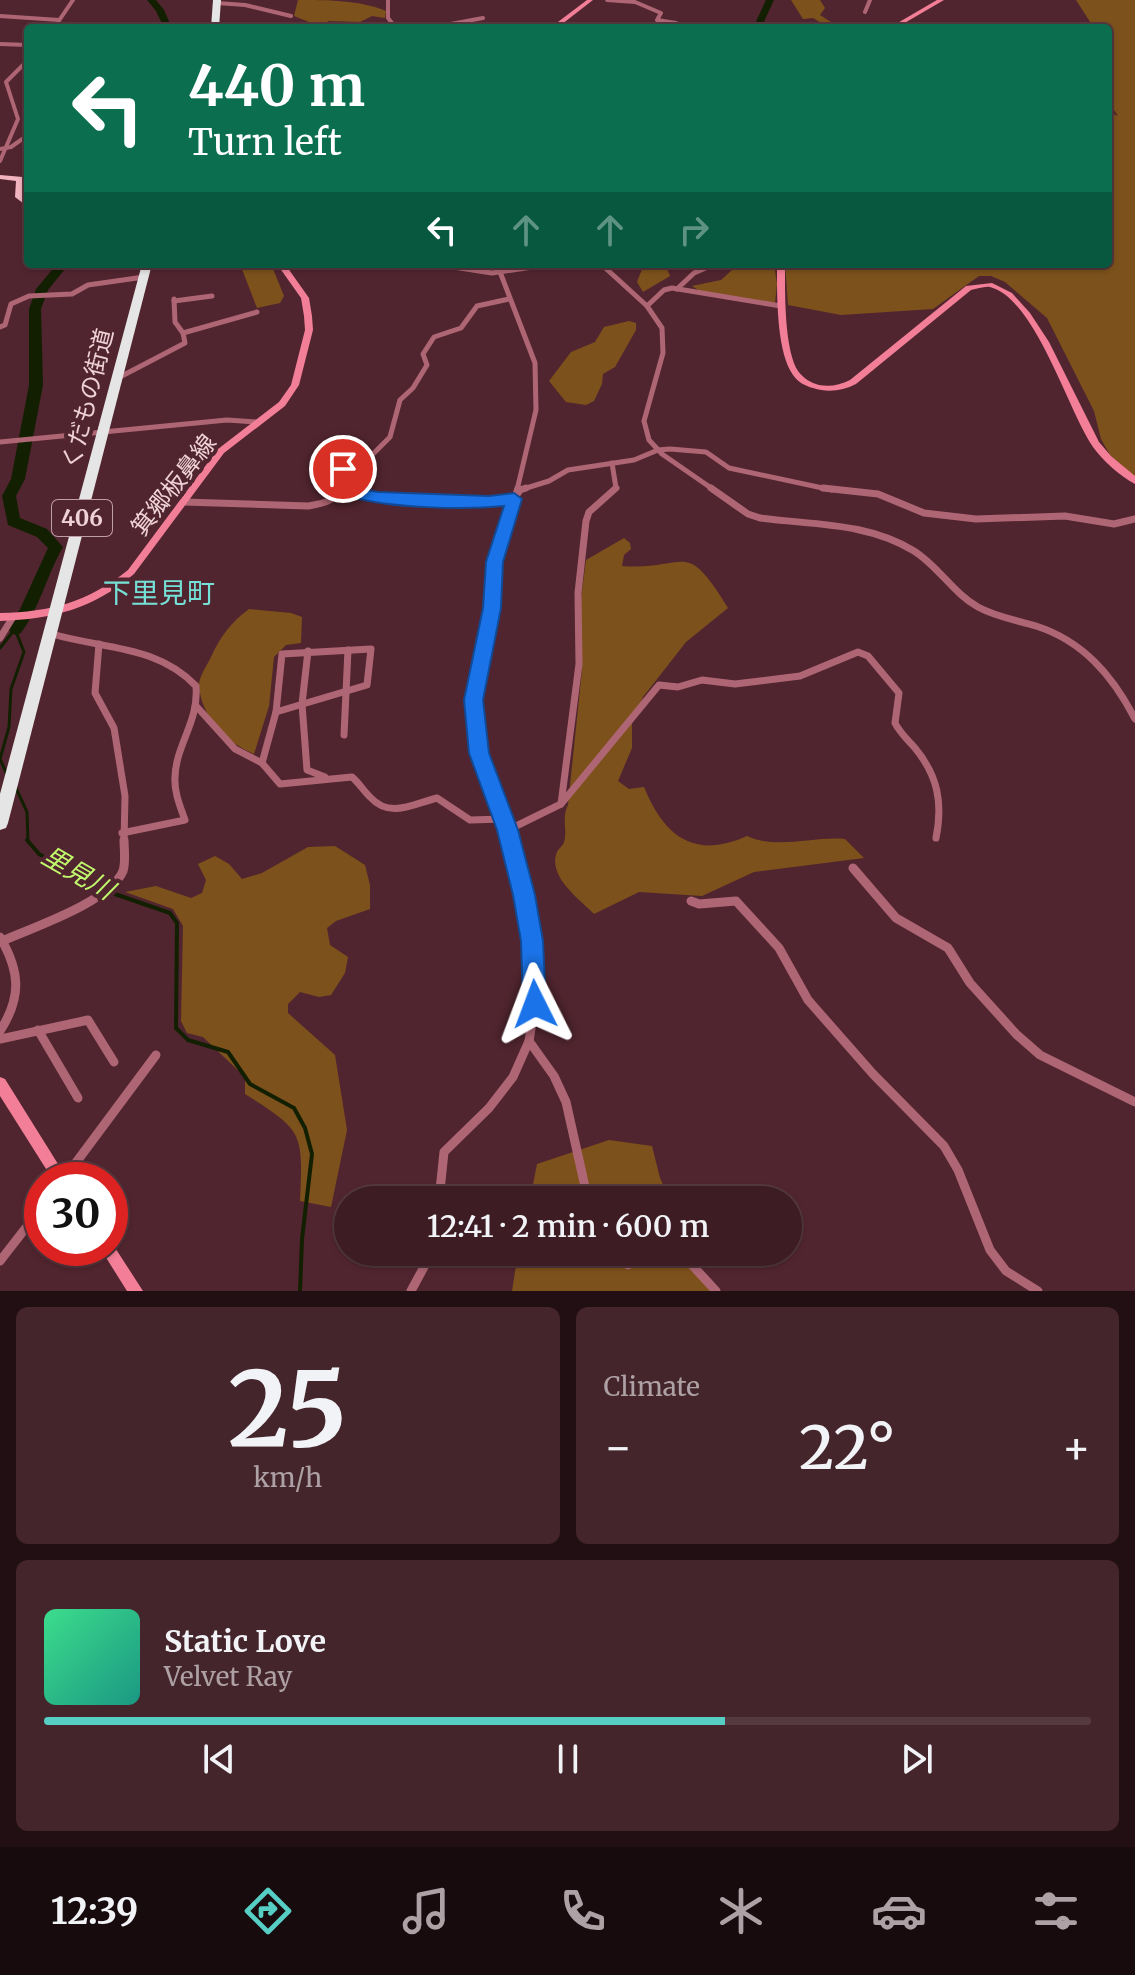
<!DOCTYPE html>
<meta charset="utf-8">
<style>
body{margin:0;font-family:Merriweather,"Noto Sans JP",serif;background:#44252b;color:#f1f3f6;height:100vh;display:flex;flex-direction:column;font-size:30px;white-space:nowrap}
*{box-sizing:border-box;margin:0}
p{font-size:26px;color:#ada1a6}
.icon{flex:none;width:44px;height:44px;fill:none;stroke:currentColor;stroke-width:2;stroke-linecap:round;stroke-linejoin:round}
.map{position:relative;height:1291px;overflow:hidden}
.drawer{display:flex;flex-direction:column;gap:16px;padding:16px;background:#220f13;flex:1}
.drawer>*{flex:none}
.banner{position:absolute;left:24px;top:24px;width:1088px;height:244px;border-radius:8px;box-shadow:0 2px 6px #0004,0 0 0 2px #563a41;background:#0b6e4f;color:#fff;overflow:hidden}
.speed{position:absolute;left:24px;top:1162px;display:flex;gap:16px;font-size:40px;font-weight:700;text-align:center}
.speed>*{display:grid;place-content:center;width:104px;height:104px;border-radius:50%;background:#3d1c23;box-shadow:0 2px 6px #0004,0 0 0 2px #563a41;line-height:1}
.speed .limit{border:12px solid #d22;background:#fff;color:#111}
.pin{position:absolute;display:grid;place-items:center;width:68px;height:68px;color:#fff;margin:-34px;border:4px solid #fff;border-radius:50%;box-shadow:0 2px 8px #0007}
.me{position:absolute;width:88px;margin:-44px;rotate:357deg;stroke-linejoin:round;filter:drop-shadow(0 0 6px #0008)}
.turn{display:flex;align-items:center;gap:28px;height:168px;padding:0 32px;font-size:36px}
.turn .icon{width:104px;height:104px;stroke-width:2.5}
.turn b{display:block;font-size:56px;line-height:68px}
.lanes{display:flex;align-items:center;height:76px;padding:0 32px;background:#0003;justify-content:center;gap:40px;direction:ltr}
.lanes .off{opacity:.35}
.big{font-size:60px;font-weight:600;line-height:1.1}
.drawer .widget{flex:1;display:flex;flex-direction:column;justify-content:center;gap:12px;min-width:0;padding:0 28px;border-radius:12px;background:#44252b}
.drawer .dial{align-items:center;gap:0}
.dial b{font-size:104px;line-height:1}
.song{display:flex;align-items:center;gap:24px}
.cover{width:96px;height:96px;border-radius:12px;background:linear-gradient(135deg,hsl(150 70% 55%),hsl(170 70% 35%))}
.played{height:8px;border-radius:4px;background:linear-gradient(90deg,#56cec4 65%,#563a41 65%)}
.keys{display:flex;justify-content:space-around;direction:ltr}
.heat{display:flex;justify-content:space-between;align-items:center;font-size:44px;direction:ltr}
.drawer .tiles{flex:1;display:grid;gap:16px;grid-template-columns:1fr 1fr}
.widget:last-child{grid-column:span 2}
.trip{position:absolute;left:334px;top:1186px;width:468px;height:80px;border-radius:40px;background:#3d1c23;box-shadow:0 2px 6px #0004,0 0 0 2px #563a41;font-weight:600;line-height:80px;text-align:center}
.dock{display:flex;height:128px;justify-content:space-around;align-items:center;background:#180b0e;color:#ada1a6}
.dock .icon{width:56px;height:56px}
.dock .selected{color:#56cec4}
.dock b{font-size:36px;color:#f1f3f6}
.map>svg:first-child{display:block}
</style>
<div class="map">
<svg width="1135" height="1291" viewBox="0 0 1135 1291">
<rect width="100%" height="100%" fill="#51252f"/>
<g fill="#7d511b">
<path d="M 298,0 C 327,0 360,0 386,11 L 385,18 L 372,16 L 360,22 L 328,21 L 324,28 L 294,16 Z"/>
<polygon points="791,0 820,0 825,8 820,15 834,24 878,28 818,28 823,24 813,18 803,19"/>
<polygon points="1076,0 1135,0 1135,477 1110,455 1101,439 1094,411 1047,318 1005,282 991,276 979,276 933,309 841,315 788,305 785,264 1108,264 1108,112 1118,116 1108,101 1108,28 1094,28"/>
<polygon points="240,264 271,264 284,296 280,303 257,308"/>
<polygon points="644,264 665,264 670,276 643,292 637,282"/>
<polygon points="731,264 774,264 777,284 775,303 701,292 692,286 721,280 732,270"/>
<polygon points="629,321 636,323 636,330 615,367 603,374 602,384 594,401 586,405 566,402 549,381 571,352 595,342 604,327"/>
<path d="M 624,538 L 630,543 L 631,549 L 624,555 L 622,566 C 688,571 684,536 728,608 L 686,642 L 643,697 L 632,723 L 632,748 L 618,781 L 629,789 L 644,787 C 664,836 694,860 747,836 C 776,850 814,836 845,839 L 864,858 L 754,872 L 702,896 L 639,892 L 594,914 C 579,899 547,876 557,852 C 559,848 563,846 564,842 C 568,829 561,819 568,805 L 582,670 L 580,606 L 586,560 Z"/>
<path d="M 249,609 L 291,613 L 302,617 L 301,643 L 286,645 L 274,657 L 269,706 L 254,754 C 226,742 201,717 199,685 C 199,677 207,665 211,657 C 220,637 231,622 249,609 Z"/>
<path d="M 335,846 L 365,865 L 370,885 L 370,909 L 336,921 L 327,928 L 330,945 L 348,957 L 345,973 L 331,995 L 319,997 L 300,992 L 288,1004 L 288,1013 L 335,1055 L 347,1130 L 331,1207 L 300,1201 C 303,1133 304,1131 245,1094 L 245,1077 L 203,1037 L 187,1033 L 181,1021 L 183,926 L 173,909 L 125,892 L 156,886 L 191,898 L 202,893 L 206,880 L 198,864 L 215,856 L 229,864 L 242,879 L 262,873 L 308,847 Z"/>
<polygon points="609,1140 652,1146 660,1178 670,1200 530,1200 537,1164"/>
<polygon points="518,1252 679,1252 714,1291 512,1291"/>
</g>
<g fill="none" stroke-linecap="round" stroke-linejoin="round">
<g stroke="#121f00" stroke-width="3">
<polyline points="0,648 15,629"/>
<polyline points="8,777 0,759 9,727 11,689 24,652 15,629"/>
<polyline points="15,786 27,812 28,842"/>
</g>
<g stroke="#121f00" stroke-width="4">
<polyline points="27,840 39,854 102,889"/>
<polyline points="109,892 170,913 177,923 176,1028 188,1040 228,1052 250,1084 294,1108 305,1128 312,1154 302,1239 300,1291"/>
</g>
<g fill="#121f00" fill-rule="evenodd">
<polygon points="147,0 156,0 164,10 172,28 164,28 156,11"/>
<polygon points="766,0 774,0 761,28 753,28"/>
<path d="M 57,264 L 69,264 L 48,290 L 41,309 L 43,385 L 25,479 L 16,496 L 20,518 L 47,529 L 63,547 C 47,575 40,607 21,633 L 15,635 L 7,629 L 20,609 L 48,548 L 37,537 L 8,525 L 2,496 L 11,479 L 29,385 L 29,309 L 36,289 Z"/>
</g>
<g stroke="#af6674" stroke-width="4">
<polyline points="388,0 388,18 396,28 440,26 483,18"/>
<polyline points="607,0 635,2 661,13 657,20 676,23"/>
<polyline points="217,3 245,5 291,16"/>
<polyline points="865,12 870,0"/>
<polyline points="0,16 59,20"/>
<polyline points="54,28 73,0"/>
<polyline points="0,44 28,45"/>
<polyline points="0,149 11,147 28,135"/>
<polyline points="0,161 18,119 6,82 28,60"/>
</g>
<g stroke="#af6674" stroke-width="5">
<polyline points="434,264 492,273 553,264"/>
<polyline points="497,264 535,363 536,410 517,490"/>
<polyline points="601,264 647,306 662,328 663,353 644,421 649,440 662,454 714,490"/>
<polyline points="677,289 694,273 715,264"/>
<polyline points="174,299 175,322 183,333"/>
<polyline points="174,301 212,296"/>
<polyline points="647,306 664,290 672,288 781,306"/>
<polyline points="0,327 5,325 11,304 29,296 72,294 88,285 144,277"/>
<polyline points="118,378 185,343 183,333 257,312"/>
<polyline points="0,442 227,420 256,422"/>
<polyline points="612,463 616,488 614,490"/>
<polyline points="338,490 337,471 343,469 355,490"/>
<polyline points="365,490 360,485 355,462 374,453 390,437 400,400 413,388 427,365 423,354 434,337 461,328 477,306 509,299"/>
<polyline points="520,490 549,481 568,470 634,460 658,450 670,449 706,452 729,468 832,490"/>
</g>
<g stroke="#af6674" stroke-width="7">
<polyline points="354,488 357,493 366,493"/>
<polyline points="363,488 371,497 498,501 514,499 520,490 526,488"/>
<path d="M 711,488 L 748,514 L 760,518 C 812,525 867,522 914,551 C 938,566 953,593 978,607 C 996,617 1016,620 1036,626 C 1083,641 1113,676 1135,719"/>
<polyline points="823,488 878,494 924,513 976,519 1065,516 1114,524 1135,519"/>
<path d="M 183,502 L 308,506 C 320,504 336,502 339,488"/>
<path d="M 52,634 C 103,649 157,645 196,686 C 199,722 176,744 175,777 C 174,792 180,806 185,820 L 122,833"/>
<polyline points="0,638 13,617"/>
<polyline points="99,644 95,693 114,728 125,796 124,842"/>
<polygon points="371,649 367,685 276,712 282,654"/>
<polyline points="308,651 302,704 307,770 325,777"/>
<path d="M 197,707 L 235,749 L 262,763 L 280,784 L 352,777 C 359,783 363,790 370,797 C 390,819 413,804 437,798 L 470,820 L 504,819"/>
<polyline points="344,735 348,650"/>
<polyline points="262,763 276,712"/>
<path d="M 561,804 L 659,685 L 678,687 L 702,680 L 735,684 L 800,676 L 858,652 L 868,656 L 899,693 L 895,723 C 900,733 908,740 915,748 C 938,776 943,803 936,838"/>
<polyline points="508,830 561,804 579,664 578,593 586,521 589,512 616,488"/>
<polyline points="511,842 479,753 474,700 492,608 495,562 518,488"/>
</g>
<g stroke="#af6674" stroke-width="9">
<polyline points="853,868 896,918 948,948 970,983 1017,1035 1040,1055 1135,1102"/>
<polyline points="691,901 699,904 736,901 779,948 808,1000 873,1074 944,1146 958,1170 990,1250 1006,1271 1038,1291"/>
<path d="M 0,937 C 20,971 22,997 0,1031"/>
<path d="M 0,942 C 31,928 110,902 123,871 C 126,862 124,849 124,840"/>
<polyline points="38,1030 78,1098"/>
<polyline points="0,1039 88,1020 114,1062"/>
<polyline points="529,1041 554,1076 566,1102 588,1200"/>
<polyline points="63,1180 156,1055"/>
<polyline points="439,1200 444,1152 489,1108 513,1077 529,1041 535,1004 532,941 510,840"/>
<polyline points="615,1252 628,1265 650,1252"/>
<polyline points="680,1252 716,1291"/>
<polyline points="0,1261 42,1207"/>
<polyline points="411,1291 432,1252"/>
</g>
<g fill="#f27f97" fill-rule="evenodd">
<polygon points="587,0 593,0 557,28 550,28"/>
<polygon points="937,0 944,0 896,28 889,28"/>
<path d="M 277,264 L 285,264 L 309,298 L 312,316 L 313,330 L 299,385 L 285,406 L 224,453 L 134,574 C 93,609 53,619 0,621 L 0,613 C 51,612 88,602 128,570 L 218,449 L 279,402 L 291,385 L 305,330 L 304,316 L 301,298 Z"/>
<path d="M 777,264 L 785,264 C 785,291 784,349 798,371 C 803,378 811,383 819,385 C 830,387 840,385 850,380 L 966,286 L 992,283 L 1012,293 L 1030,313 L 1049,342 L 1099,442 L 1111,456 L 1135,476 L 1135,484 C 1120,476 1103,461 1093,447 C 1068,411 1035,298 990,287 C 985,286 977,289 971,290 L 856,384 C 842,391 828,393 813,388 C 805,386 798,382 793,375 C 776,351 777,293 777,264 Z"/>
<polygon points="0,1077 5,1079 68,1180 53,1180 0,1096"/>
<polygon points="110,1242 112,1243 143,1291 127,1291 100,1248 110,1248"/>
</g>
<polygon fill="#f2b5bf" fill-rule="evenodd" points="0,175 23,177 23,196 28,201 28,207 15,197 16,181 0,179"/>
<g fill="#e5e5e5" fill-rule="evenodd">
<polygon points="213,0 221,0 219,28 211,28"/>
<polygon points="142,264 152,264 8,823 6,828 0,830 0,794"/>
</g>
</g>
<path fill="#1a73e8" stroke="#114b97" stroke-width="2" d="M 343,463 L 349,465 L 363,489 L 378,492 L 489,496 L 514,493 L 522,499 L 503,562 L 501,608 L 483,700 L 489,753 L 518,830 L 535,895 L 543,941 L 546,1004 L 543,1012 L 535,1015 L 527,1012 L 523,1004 L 521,941 L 513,895 L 497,830 L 469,753 L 464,700 L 483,608 L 486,562 L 504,506 C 462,510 391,508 351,497 L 335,469 Z"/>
<g text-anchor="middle" stroke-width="8" stroke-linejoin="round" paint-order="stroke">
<rect fill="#51252f" stroke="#c09ea5" stroke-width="2" x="52" y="500" width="60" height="36" rx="6"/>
<g font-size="22" font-weight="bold" fill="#efd2d7">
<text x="82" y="526">406</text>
</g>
<g font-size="24" fill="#efd2d7" stroke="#51252f">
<text transform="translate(88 399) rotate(-76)" y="8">くだもの街道</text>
<text transform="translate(174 485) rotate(-52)" y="8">箕郷板鼻線</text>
</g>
<g font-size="26" font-style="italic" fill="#c1f96c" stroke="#51252f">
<text transform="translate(78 873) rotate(30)" y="9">里見川</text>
</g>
<g font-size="28" fill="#75e0d6" stroke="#51252f">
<text x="159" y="603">下里見町</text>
</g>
</g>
</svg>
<div class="speed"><div class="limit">30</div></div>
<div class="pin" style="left:343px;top:469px;background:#d93025"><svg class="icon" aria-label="arrive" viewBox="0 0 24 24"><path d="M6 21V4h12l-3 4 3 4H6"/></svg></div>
<svg class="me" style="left:535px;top:1004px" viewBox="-20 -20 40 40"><path d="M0-17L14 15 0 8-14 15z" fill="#1a73e8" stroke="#fff" stroke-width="4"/></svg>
<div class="trip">12:41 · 2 min · 600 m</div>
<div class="banner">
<div class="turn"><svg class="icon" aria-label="left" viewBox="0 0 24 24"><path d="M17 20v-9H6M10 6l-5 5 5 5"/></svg><div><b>440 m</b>Turn left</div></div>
<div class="lanes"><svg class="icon" aria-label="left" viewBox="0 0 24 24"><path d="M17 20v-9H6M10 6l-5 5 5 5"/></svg><svg class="icon off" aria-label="ahead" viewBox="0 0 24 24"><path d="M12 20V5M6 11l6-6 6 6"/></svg><svg class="icon off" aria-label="ahead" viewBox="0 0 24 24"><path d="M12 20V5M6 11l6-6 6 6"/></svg><svg class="icon off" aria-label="right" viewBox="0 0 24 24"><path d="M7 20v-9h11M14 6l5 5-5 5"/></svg></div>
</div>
</div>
<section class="drawer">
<div class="tiles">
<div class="widget dial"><b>25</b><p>km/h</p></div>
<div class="widget"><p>Climate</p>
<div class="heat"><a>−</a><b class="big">22°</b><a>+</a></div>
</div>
<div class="widget">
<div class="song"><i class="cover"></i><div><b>Static Love</b><p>Velvet Ray</p></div></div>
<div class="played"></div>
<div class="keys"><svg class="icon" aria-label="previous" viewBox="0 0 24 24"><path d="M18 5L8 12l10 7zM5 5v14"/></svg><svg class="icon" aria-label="pause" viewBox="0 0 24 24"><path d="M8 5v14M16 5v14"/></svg><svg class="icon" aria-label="next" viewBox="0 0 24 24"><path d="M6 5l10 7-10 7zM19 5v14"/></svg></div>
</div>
</div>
</section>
<nav class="dock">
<b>12:39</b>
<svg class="icon selected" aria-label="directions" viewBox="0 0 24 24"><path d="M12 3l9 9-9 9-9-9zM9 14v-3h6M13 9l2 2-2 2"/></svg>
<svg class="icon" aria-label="music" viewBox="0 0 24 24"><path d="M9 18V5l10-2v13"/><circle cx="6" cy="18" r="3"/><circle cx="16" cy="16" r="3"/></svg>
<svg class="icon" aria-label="phone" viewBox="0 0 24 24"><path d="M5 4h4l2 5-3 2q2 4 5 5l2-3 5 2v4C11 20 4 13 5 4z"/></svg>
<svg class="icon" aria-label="climate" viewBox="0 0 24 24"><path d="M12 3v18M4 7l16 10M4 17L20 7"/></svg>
<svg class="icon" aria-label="car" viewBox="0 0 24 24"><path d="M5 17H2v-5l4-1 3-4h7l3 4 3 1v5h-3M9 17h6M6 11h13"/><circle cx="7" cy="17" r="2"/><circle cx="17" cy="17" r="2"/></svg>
<svg class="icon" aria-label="filters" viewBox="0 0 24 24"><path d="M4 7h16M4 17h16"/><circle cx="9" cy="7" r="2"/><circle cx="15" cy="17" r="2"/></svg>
</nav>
